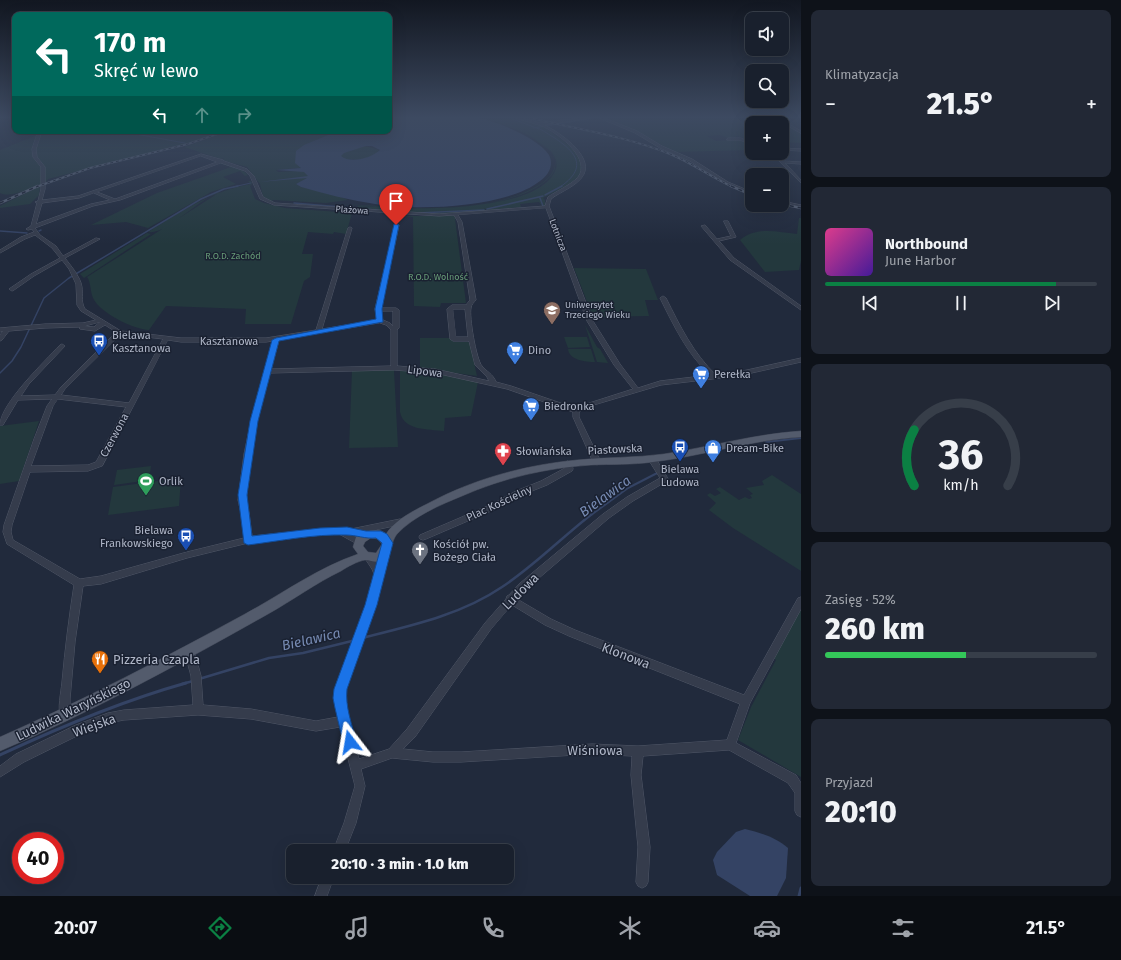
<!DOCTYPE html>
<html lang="pl">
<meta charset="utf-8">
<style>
body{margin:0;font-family:"Fira Sans",sans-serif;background:#222835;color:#f1f3f6;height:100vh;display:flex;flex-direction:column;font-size:15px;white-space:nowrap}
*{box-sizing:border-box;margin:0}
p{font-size:13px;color:#9fa3aa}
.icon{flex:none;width:22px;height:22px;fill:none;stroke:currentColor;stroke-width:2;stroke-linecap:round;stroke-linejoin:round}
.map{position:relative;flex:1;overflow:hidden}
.panel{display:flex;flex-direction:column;gap:10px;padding:10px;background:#0e1219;width:320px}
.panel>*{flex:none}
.banner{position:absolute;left:12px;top:12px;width:380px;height:122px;border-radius:8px;box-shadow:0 4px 16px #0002,0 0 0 1px #373e49;background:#00695c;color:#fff;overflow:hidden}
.controls{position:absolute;left:745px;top:12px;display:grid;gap:8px}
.controls a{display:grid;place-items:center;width:44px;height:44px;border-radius:8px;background:#19202d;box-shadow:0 4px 16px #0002,0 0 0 1px #373e49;font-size:20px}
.speed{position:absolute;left:12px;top:832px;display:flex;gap:8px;font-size:20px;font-weight:700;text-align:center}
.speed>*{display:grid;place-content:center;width:52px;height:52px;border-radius:50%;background:#19202d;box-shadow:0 4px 16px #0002,0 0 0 1px #373e49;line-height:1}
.speed .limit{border:6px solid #d22;background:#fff;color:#111}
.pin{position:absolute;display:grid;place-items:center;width:34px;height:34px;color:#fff;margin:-41px -17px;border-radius:50% 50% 50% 0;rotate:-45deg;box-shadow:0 0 4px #0007}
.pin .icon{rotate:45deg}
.me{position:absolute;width:44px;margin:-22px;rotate:346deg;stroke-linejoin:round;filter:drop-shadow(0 0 3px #0008)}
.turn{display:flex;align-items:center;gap:14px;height:84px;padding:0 16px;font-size:18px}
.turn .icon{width:52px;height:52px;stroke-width:2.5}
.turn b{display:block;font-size:28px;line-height:34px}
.lanes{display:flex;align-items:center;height:38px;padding:0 16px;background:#0003;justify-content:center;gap:20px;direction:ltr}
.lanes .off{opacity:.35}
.big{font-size:30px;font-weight:800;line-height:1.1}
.panel .widget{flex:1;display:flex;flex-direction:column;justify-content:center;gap:6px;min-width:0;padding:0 14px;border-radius:8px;background:#222835}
.panel .dial{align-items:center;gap:0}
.dial svg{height:104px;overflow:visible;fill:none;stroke:#373e49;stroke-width:7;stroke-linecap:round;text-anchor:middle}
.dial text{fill:#f1f3f6;stroke:none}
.song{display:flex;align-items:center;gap:12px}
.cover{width:48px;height:48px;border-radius:6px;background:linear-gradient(135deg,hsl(330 70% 55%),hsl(260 70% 35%))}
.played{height:4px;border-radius:2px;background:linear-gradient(90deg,#0b8043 85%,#373e49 85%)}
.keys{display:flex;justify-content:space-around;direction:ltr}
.heat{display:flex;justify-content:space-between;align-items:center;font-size:22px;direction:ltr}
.charge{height:6px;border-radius:3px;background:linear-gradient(90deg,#34c759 52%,#373e49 0)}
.trip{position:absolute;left:286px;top:844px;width:228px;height:40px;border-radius:8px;background:#19202d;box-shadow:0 4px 16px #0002,0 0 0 1px #373e49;font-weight:800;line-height:40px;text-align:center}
.dock{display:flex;height:64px;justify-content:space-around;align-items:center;background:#0a0d12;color:#9fa3aa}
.dock .icon{width:28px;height:28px}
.dock .selected{color:#0b8043}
.dock b{font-size:18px;color:#f1f3f6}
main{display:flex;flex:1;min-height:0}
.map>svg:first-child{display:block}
</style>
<main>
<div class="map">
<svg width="801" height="896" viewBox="0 0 801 896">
<rect width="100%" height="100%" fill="#212a3c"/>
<g fill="#23383d">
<path d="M 484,118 L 516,118 L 537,124 L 547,129 L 575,150 L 582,165 L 580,175 L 570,184 L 543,198 L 545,200 L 545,206 L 542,206 L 539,202 L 520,204 L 521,207 L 488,210 L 484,208 L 486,211 L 444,214 L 356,209 L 358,206 C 399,208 535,216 555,171 C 562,155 543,144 532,137 C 539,144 550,148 554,157 C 557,164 555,172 550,177 C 520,209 438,209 397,207 L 273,200 L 271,202 L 263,196 L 260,184 L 247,167 L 222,160 L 224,158 L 221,159 L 184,147 L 230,131 L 333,131 L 333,133 L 314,141 L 348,151 L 365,146 L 379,150 C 373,160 348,163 338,156 L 346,152 L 299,168 L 276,170 L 278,172 L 316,170 L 307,178 L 309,179 L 296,184 L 301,187 L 337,195 L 348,200 L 326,203 C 389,207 483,219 539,185 C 547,180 556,172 555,161 C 551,139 502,124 484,118 Z"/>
<polygon points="605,118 774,118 801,134 801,143 782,142 782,123 752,123 752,141 738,136 728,138 720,135 707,136 716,141 738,139 752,145 752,150 675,152 636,131"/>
<path d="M 47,131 L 221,131 L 193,142 L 48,179 L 46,182 C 33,186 13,199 0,193 L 0,150 Z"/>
<path d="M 218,163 C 227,162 243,168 248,175 L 245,176 L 240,171 L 223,177 L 236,184 L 211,192 L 148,228 L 126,222 L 91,225 L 157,193 L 231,167 Z"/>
<path d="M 247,177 L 248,181 L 251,181 L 252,184 L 250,186 L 255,199 L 264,203 L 285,208 L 352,213 L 346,234 L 334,232 L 333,234 L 308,232 L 302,254 L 313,254 L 310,277 L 304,281 L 291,324 L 245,324 L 246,309 L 166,306 L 149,330 C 133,329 100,313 93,298 C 90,291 91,282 87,277 L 220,192 C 202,196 165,236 148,232 C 182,211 211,191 251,184 L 248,181 Z"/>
<polygon points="40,186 39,195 30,204 0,208 0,206"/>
<polygon points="399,216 454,216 456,219 455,219 466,303 441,303 440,307 414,306 413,217"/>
<path d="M 799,218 L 801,218 L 801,261 L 799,270 L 765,272 L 740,240 C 757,226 777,232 797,234 Z"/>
<polygon points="147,233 151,234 84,278 80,274"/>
<polygon points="574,268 646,269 658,300 645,300 649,316 593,317"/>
<polygon points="585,325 597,347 600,349 608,363 597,362"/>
<polygon points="564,337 587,337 590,347 568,348"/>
<polygon points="420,338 449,338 454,342 468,342 470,344 477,376 420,368"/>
<path d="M 568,349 L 591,349 L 595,362 C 585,362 569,360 568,349 Z"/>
<polygon points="352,370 394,370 398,447 349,448"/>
<path d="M 400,370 L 432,373 L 478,382 L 471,416 L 445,418 L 444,431 C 428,429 404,431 400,412 Z"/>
<polygon points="39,421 19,481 0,484 0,426"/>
<polygon points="151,466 149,480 114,485 117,470"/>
<polygon points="772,475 801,494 801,571 733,528 709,510 716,503 707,495 710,493 715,496 721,493 716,489 720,487 739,500 745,497 749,499 752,498 750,495 753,494 746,488 764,485 762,481"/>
<polygon points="181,478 179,506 108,515 113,487"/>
<polygon points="801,601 801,777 738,740 751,707 776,660 772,657"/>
</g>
<g fill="#344364" fill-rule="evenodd">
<path d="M 389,118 C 410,118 432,118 453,118 C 462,118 472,117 480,118 C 499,122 539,139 549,155 C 554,165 549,175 540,181 C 506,208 417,211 375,204 C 350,200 325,194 301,187 L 296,184 L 307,178 L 259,182 L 308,176 L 304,172 L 276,170 L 301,168 L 295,163 L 296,151 L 304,145 L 333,133 L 333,131 L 389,131 ZM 366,146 L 372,146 L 380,150 C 371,158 351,164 341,156 L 344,153 Z"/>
<path d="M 745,829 C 761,833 775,837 788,848 L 786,878 L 777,896 L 750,896 L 717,875 L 713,860 L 717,852 L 736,832 Z"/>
</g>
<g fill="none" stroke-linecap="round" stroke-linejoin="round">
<g stroke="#344364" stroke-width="1">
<polyline points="510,118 539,129"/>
<polyline points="533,128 594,118"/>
<path d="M 540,129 C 565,144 597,162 560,187"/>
<polyline points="113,133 130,133 185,143"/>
<polyline points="233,187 251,183"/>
</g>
<g stroke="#344364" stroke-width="1.5">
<polyline points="545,195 562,186"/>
<polyline points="540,198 543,206"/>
<polyline points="294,203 376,210"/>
<polyline points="487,209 543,196"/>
<polyline points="417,213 484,210"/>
<polyline points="0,231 27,233"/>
<polyline points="39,231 41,230"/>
<polyline points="0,373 12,361 21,347 44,298 69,278 201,199 224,189 238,186"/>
</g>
<g stroke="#344364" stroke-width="2">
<polyline points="766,442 801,438"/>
<polyline points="591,515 628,488 667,468"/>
</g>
<g stroke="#344364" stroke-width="2.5">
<path d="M 362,638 C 410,626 461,615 502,587 C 534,566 561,538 592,514"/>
<polyline points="199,679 269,658 303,653 356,640"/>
<polyline points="182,684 193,681"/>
</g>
<g stroke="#344364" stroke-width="3">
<path d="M 0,755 C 60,727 122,701 186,683"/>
<polyline points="799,896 801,888"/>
</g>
<g stroke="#505767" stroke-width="1">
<g id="minor">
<path d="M 516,118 L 522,118 L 540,123 L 579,118 L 590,118 L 544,125 C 558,131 593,155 584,174 C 578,186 561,191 551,199 L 549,206 L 593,321 L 620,364 L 638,388 L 660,381 L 710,375 C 687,354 674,326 660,298 L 663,296 L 666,298 C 680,326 693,353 716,375 L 738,372 L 801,358 L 801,362 L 738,376 L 661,385 L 587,407 L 579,412 L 579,417 L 601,462 L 597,465 L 593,462 L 573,417 L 573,412 L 507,389 L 435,373 L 394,370 L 270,373 L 257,421 L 252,454 L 246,500 L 249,513 L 252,536 L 320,529 L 347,528 L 351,529 L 400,519 L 403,520 L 404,522 L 403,524 L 366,532 L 369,533 L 370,535 L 369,537 L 366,538 L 354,536 L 362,540 L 363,542 L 362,544 L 359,545 L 339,534 L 320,535 L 248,543 L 187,558 L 101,584 L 83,586 L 75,642 L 70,699 L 70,715 L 69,719 L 65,720 L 61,719 C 57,708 61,693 62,682 C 65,649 69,617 74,585 L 7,544 L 3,532 L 4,525 L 34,439 L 47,406 L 52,399 L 18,400 L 3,425 L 0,425 C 0,404 45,361 60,345 L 62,344 L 65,346 L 29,384 L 21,396 L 55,395 L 61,387 L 116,332 L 105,325 L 95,331 L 80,329 L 79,328 L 80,327 L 45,328 L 9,331 L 2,340 L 0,341 L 0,335 L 3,331 L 0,332 L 0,328 L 45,324 L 83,323 L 96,320 L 81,311 L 77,305 L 76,284 L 69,269 L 62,260 L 34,276 L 14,290 L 12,291 L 9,289 L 31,274 L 60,258 L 52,248 L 35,235 L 25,239 L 0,253 L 0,250 L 21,237 L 34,232 L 32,229 L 28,230 L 26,229 L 31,226 L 37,203 L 35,202 L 38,201 L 41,189 L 41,167 L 33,157 L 32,149 L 38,131 L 42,131 L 36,149 L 37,157 L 45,167 L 45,189 L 42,200 L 78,196 L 201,154 L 223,160 L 224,161 L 247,169 L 254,176 L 263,197 L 275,203 L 439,214 L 545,206 L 548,197 C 556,191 576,183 580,174 C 588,155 556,132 542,126 C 534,123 524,121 516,118 ZM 201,156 L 217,162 L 118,198 L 115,199 L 97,192 ZM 221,163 L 245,171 L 250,176 L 260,199 L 274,205 L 439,216 L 454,215 L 458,222 L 470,300 L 466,305 L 452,305 L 447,309 L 450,339 L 453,341 L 469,341 L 475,365 L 487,377 L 489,381 L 435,369 L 397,366 L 397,330 L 399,328 L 399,310 L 396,308 L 381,308 L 399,225 L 397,224 L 395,225 L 375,309 L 377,320 L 322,329 L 352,228 L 350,227 L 348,228 L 316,330 L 266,338 L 181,338 L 121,331 L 85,309 C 80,301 84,292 81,283 C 78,274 71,266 65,258 L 100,239 L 96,238 L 63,256 L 56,246 L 40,235 L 35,228 L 93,206 L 120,200 ZM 94,193 L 110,200 L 91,204 L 36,224 L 42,203 L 79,198 ZM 546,208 L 587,321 L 614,365 L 633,389 L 583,405 L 575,408 L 511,386 L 496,382 C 493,374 487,372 482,366 C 476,359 469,316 471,308 C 471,305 474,302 476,300 L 462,222 L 458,215 ZM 453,309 L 465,309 L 468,337 L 456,337 ZM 381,311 L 393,311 L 393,326 L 390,323 L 383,320 ZM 100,322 L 94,327 L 84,326 L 85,326 ZM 380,323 L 386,325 L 391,330 L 391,366 L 271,369 L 279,340 ZM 121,334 L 163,339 L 129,403 L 61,395 L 65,389 ZM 168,340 L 181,342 L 266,342 L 273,341 L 251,421 L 244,454 L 238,500 L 241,513 L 244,538 L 187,552 L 101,576 L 80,579 L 13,540 L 11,532 L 12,525 L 30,472 L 88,471 L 102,466 ZM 58,399 L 126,407 L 96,462 L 88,465 L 31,466 L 53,406 Z"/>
<polygon points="600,118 604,118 637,131 662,146 692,159 728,182 752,192 752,194 726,184 690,161 660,148 635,133"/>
<polygon points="774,118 778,118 801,131 801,133"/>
<polygon points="728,138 741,138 752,143 752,145 740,140 727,140"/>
<polygon points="782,148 801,149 801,151 782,150"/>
<polygon points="768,153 772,153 783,161 801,162 801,164 785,163 801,180 801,183 778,160"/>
<polygon points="782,201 801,205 801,207 782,203"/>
<polygon points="724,221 728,221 736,237 719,241 734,258 801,306 801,310 730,260 701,226 705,225 717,239 731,236 724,222"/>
<path d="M 652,456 L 655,457 L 667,477 L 668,479 L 667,481 L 633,501 L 609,518 L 525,590 L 517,599 L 551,619 L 575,630 L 744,695 L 798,598 L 801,597 L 801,609 L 750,703 L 736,743 L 796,775 L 801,783 L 801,817 L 797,815 L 795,811 L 795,793 L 788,783 L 729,750 L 643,756 L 641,775 L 650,847 L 648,882 L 646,886 L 642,888 L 638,886 L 636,882 L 638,847 L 631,775 L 632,756 L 592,754 L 461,762 L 433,762 L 392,758 L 361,769 L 365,786 L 356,823 L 345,851 L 333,851 L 344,823 L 355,786 L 340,727 L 316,731 L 251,719 L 198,715 L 124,720 L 108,723 L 83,733 L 24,762 L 0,777 L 0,766 L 16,754 L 76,725 L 108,713 L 124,710 L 193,705 L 191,676 L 184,650 L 186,647 L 189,646 L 192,647 L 194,650 L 201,676 L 203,705 L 251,709 L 316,721 L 338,717 L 334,698 L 336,689 L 367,605 L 374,574 L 372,569 L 364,557 L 365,555 C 371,552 374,558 377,563 L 381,551 L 384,550 L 387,551 L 388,553 L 375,605 L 346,689 L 344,698 L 359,759 L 389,749 L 407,729 L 485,623 L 506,599 L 507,596 L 509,595 L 519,584 L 603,514 L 627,497 L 660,478 L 648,459 ZM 512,605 L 545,625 L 569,636 L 740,704 L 727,740 L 638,746 L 592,744 L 461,752 L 433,752 L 403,749 L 415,737 L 491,629 Z"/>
<polygon points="568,461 572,464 573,469 572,471 547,485 522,495 498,508 426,539 423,540 420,539 419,537 420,535 492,504 516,491 541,481 565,468 564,464"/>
<polygon points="322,877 334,877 327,896 315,896"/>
</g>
</g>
<g stroke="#3e4555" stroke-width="1">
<path id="major" d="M 801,431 L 801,437 C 750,440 703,456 653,462 C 632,465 611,464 591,465 C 546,468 503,478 462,496 C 440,505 414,516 397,534 C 391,541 392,555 382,560 C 376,564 372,560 365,560 C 358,561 347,567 341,571 C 316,583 293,600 268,614 C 181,663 92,712 0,751 L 0,737 C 84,700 164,658 245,614 C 282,594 317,568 358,554 L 353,547 L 356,537 C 365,532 377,526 386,534 C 395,520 413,511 427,504 C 473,479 525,465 577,460 C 606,457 635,458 664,454 C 710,447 754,434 801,431 ZM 371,538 L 378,539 L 382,544 L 376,553 L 368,552 L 363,546 L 365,542 Z"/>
</g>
<use href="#minor" fill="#353c4c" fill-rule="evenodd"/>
<use href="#major" fill="#535b6c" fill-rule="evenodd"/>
<g stroke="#566073" stroke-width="2">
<g id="rail-far1">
<path d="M 530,118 C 577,129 625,136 670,154 C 692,163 711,177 733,187"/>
<polyline points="36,187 90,168 188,144 226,131"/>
</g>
</g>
<g stroke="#566073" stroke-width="2.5">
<g id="rail">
<polyline points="731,186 752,195"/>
<polyline points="0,203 38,186"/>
<polyline points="782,204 801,208"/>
</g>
</g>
<use href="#rail-far1" stroke="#1a2131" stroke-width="1" stroke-dasharray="3" stroke-linecap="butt"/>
<use href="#rail" stroke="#1a2131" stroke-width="1.5" stroke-dasharray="4" stroke-linecap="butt"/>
</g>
<linearGradient id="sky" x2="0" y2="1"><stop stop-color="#121721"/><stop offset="0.48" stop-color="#3d4a61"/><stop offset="1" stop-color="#3d4a61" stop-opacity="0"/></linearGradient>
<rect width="801" height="244" fill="url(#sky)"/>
<path fill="#1a73e8" stroke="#114b97" d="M 394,224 L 399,225 L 382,309 L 383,322 L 279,341 L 258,421 L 247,495 L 252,536 L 320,528 L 347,527 L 366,531 L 381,531 L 387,534 L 393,543 L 377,605 L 347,689 C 345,707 352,725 357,742 L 355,747 L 350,749 L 345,747 L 343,742 L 335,708 L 333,698 L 334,689 L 365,605 L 382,543 L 376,538 C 365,539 356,535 346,535 C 313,534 280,541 248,545 L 244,543 L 238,495 L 250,421 L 272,340 L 276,338 L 376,319 L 375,309 Z"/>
<defs>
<g id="university-pin" transform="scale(0.9)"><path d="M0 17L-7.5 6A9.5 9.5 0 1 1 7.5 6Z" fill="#8d6e63" stroke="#1a2131"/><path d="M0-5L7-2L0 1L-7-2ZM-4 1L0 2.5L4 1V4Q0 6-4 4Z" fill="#fff"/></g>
<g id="bus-pin" transform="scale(0.9)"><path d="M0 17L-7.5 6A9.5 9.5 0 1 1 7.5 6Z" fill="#1a4fb4" stroke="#1a2131"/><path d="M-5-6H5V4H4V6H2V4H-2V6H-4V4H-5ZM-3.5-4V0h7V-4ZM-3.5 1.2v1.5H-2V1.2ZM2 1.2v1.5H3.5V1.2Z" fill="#fff"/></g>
<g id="supermarket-pin" transform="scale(0.9)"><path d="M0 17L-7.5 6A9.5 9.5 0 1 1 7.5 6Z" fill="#3f7fe0" stroke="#1a2131"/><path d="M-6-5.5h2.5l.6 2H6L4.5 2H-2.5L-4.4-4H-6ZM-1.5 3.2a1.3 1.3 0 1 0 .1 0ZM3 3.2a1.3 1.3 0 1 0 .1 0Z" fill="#fff"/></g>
<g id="shop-pin" transform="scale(0.9)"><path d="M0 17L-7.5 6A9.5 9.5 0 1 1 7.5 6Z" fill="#3f7fe0" stroke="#1a2131"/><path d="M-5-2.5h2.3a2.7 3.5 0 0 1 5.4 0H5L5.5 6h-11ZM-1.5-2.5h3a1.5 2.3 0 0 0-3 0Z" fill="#fff"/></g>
<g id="pharmacy-pin" transform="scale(0.9)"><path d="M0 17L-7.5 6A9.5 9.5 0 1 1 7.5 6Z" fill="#e0444e" stroke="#1a2131"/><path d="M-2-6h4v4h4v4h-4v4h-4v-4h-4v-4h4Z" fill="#fff"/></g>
<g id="stadium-pin" transform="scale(0.9)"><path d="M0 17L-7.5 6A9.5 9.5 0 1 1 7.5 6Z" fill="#2e9e5b" stroke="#1a2131"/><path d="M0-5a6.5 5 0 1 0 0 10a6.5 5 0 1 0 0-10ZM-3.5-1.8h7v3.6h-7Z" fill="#fff"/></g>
<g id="church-pin" transform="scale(0.9)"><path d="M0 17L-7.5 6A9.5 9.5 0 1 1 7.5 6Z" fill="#6b7280" stroke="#1a2131"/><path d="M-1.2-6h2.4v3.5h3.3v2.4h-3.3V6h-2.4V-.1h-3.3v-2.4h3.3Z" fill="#fff"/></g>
<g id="restaurant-pin" transform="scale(0.9)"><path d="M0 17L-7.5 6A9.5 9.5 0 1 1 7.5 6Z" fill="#e8710a" stroke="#1a2131"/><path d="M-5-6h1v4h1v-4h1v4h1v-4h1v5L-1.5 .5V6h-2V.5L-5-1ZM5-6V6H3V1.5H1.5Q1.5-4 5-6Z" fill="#fff"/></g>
</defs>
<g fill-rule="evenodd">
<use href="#university-pin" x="552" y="310"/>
<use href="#bus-pin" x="99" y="341"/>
<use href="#supermarket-pin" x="515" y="350"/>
<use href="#supermarket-pin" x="701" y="374"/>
<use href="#supermarket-pin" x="531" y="406"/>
<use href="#bus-pin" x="680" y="447"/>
<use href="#shop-pin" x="713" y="448"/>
<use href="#pharmacy-pin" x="503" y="451"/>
<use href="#stadium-pin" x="146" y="481"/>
<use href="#bus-pin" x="186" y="536"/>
<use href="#church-pin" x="420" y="550"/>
<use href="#restaurant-pin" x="100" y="659"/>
</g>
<g text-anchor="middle" stroke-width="3" stroke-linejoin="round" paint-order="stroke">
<g font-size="9" fill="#b0b7c8" stroke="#1a2131">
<text transform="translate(352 210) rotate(4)" y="3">Plażowa</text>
<text transform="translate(558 235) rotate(69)" y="3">Lotnicza</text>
</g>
<g font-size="9" fill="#669a76" stroke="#1a2131">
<text x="233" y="259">R.O.D. Zachód</text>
<text x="438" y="280">R.O.D. Wolność</text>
</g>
<g font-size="9" fill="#b0b7c8" stroke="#1a2131" text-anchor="start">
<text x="565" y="308">Uniwersytet<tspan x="565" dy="10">Trzeciego Wieku</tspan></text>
</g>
<g font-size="11" fill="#b0b7c8" stroke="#1a2131" text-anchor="start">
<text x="112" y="339">Bielawa<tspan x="112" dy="13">Kasztanowa</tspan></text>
<text x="528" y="354">Dino</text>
<text x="714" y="378">Perełka</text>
<text x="544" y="410">Biedronka</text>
<text x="726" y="452">Dream-Bike</text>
<text x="516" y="455">Słowiańska</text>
<text x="680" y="473" text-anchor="middle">Bielawa<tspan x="680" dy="13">Ludowa</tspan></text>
<text x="159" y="485">Orlik</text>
<text x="173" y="534" text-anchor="end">Bielawa<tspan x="173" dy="13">Frankowskiego</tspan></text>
<text x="433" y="548">Kościół pw.<tspan x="433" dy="13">Bożego Ciała</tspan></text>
</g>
<g font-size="11" fill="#b0b7c8" stroke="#1a2131">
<text x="229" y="345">Kasztanowa</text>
<text transform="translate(425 371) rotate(7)" y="4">Lipowa</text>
<text transform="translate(114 435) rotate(-62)" y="4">Czerwona</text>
<text transform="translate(615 449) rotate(-3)" y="4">Piastowska</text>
<text transform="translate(499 503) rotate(-25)" y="4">Plac Kościelny</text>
</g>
<g font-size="13" fill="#b0b7c8" stroke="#1a2131">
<text transform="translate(520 591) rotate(-45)" y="5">Ludowa</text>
<text transform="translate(626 655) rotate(21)" y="5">Klonowa</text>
<text transform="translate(73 709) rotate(-26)" y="5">Ludwika Waryńskiego</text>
<text transform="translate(94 725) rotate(-20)" y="5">Wiejska</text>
<text x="595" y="755">Wiśniowa</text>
</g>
<g font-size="13" fill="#b0b7c8" stroke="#1a2131" text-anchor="start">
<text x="113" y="664">Pizzeria Czapla</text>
</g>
<g font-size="14" font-style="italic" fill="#768ab2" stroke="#1a2131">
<text transform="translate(605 496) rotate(-36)" y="5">Bielawica</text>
<text transform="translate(311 639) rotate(-13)" y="5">Bielawica</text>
</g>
</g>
</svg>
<div class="controls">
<a><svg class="icon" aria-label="sound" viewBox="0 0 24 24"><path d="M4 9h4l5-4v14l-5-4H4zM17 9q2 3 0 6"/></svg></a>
<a><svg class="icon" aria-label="search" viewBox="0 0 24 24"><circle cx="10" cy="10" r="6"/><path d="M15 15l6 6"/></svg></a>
<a>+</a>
<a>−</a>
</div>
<div class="speed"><div class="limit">40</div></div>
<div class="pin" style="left:396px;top:225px;background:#d93025"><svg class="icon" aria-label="arrive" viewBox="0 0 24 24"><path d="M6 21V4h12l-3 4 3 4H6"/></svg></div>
<svg class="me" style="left:350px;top:742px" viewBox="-20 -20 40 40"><path d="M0-17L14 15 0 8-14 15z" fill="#1a73e8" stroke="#fff" stroke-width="4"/></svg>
<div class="trip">20:10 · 3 min · 1.0 km</div>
<div class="banner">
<div class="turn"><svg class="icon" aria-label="left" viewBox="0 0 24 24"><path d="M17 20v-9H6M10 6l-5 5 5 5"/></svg><div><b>170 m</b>Skręć w lewo</div></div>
<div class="lanes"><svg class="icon" aria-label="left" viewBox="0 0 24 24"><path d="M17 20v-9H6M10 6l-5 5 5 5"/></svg><svg class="icon off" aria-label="ahead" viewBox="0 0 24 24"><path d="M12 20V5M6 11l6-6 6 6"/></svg><svg class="icon off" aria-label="right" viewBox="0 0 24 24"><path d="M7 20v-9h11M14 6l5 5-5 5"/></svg></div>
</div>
</div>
<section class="panel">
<div class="widget"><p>Klimatyzacja</p>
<div class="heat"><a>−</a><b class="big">21.5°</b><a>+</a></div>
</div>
<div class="widget">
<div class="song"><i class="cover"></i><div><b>Northbound</b><p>June Harbor</p></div></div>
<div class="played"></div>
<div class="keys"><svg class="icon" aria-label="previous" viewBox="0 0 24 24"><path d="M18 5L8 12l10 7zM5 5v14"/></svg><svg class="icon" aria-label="pause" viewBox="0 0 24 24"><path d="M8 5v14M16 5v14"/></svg><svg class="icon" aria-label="next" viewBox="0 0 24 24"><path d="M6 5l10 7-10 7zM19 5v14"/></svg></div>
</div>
<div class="widget dial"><svg viewBox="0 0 100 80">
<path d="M14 69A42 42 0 1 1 86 69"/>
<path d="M14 69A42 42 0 0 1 14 26" stroke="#0b8043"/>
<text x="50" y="56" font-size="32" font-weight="700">36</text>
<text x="50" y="72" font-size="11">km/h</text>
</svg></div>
<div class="widget"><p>Zasięg · 52%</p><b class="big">260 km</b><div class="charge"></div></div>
<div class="widget"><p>Przyjazd</p><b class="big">20:10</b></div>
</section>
</main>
<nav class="dock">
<b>20:07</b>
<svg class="icon selected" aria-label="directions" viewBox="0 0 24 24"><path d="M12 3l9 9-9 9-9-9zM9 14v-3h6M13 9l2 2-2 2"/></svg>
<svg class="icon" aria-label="music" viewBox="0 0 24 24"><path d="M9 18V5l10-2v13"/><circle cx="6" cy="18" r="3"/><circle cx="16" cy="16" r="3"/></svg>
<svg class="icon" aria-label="phone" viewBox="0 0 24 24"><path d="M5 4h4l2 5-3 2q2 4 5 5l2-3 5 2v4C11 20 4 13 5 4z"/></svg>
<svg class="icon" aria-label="climate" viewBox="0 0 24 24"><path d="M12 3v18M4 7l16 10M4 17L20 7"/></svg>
<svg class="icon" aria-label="car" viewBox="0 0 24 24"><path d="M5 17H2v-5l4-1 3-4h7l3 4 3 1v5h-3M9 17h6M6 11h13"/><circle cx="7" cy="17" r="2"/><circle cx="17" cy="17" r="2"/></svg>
<svg class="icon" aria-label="filters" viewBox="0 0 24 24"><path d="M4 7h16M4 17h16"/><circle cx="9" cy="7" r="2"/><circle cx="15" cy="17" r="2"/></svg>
<b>21.5°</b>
</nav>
